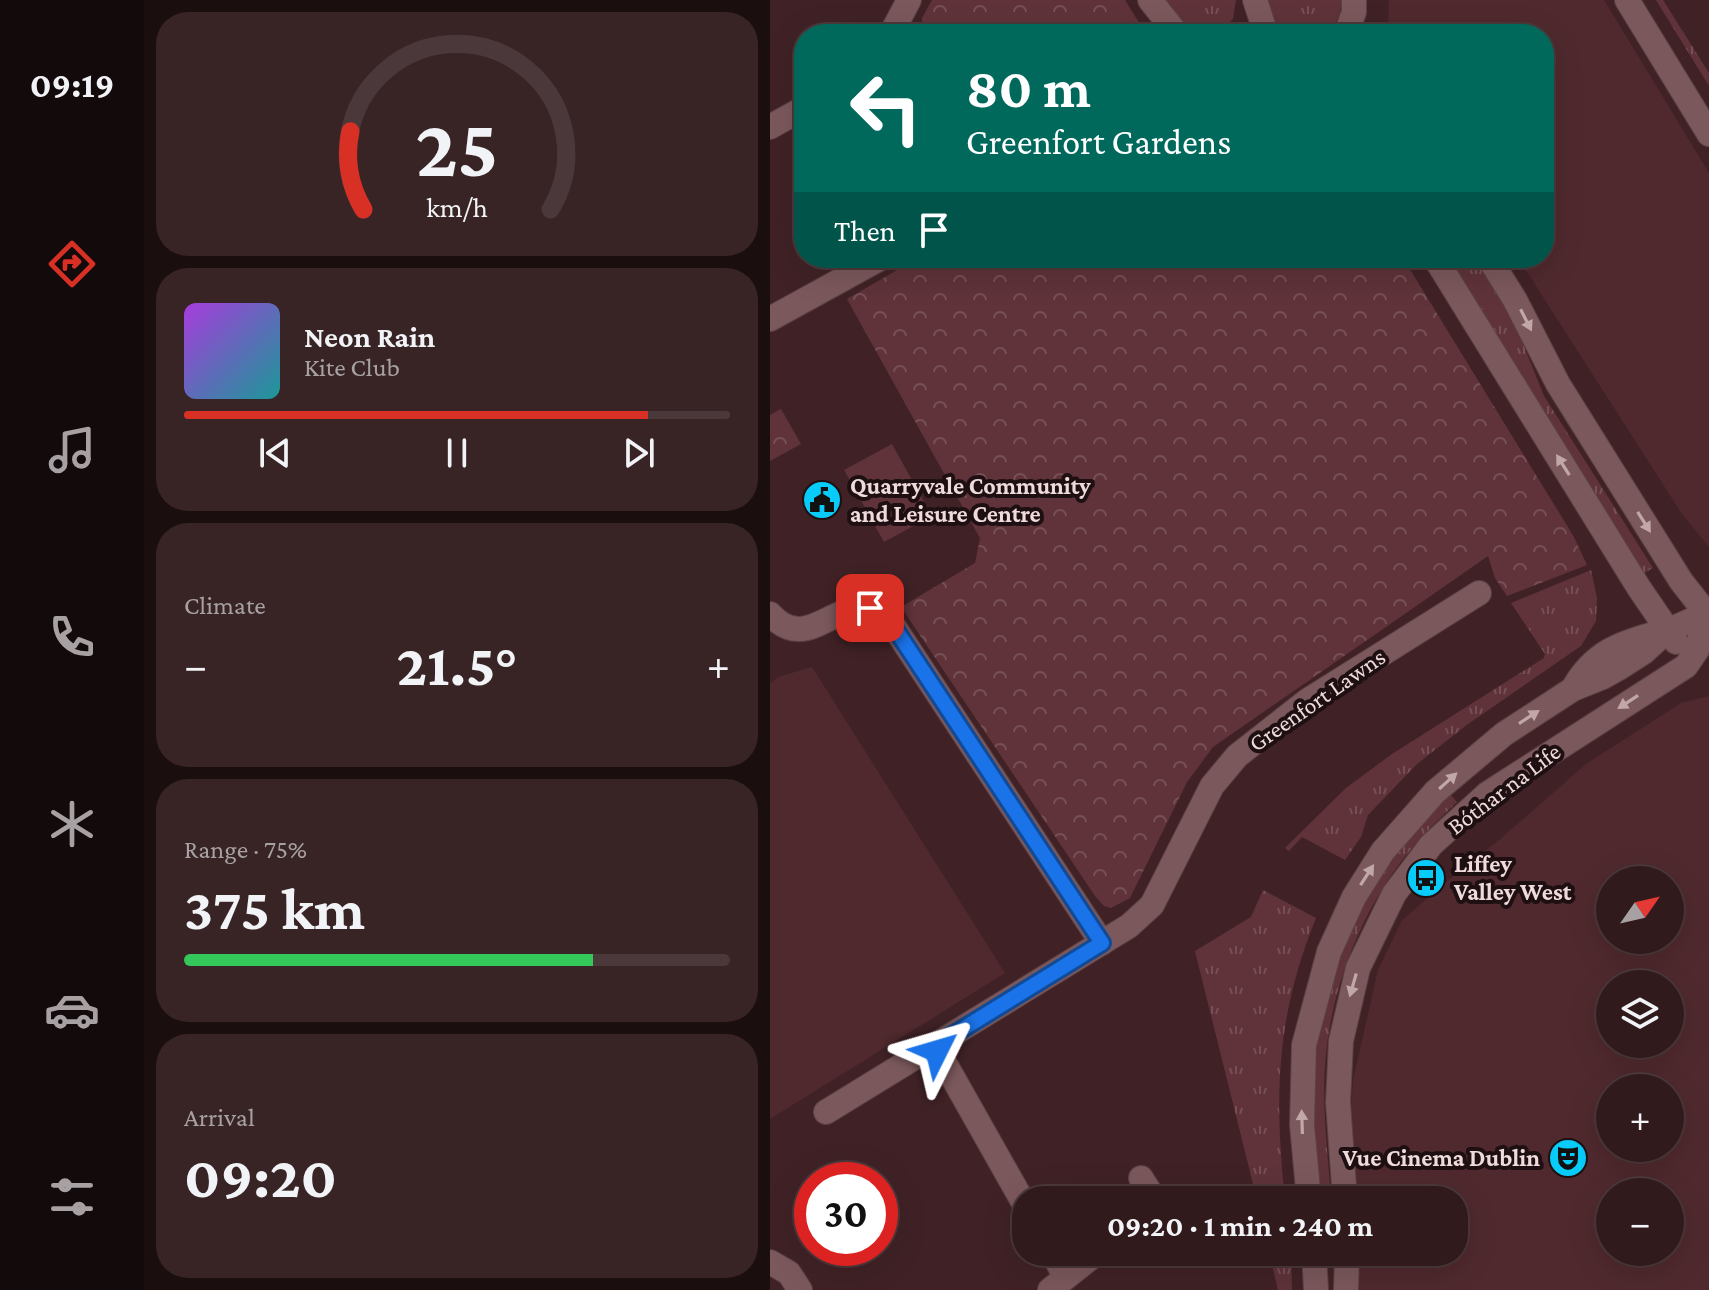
<!DOCTYPE html>
<meta charset="utf-8">
<style>
body{margin:0;font-family:"Crimson Pro",serif;background:#382325;color:#f1f3f6;height:100vh;display:flex;flex-direction:column;font-size:30px;white-space:nowrap}
*{box-sizing:border-box;margin:0}
p{font-size:26px;color:#a8a1a3}
.icon{flex:none;width:44px;height:44px;fill:none;stroke:currentColor;stroke-width:2;stroke-linecap:round;stroke-linejoin:round}
.map{position:relative;flex:1;overflow:hidden}
.side{display:flex;flex-direction:column;gap:12px;padding:12px;background:#1a0e0f;width:626px}
.side>*{flex:none}
.banner{position:absolute;left:24px;top:24px;width:760px;height:244px;border-radius:32px;box-shadow:0 8px 32px #0002,0 0 0 2px #4b383b;background:#00695c;color:#fff;overflow:hidden}
.needle{width:52px;rotate:56deg}
.fabs{position:absolute;left:826px;top:866px;display:grid;gap:16px}
.fabs a{display:grid;place-items:center;width:88px;height:88px;border-radius:50%;background:#301a1c;box-shadow:0 8px 32px #0002,0 0 0 2px #4b383b;font-size:40px}
.speed{position:absolute;left:24px;top:1162px;display:flex;gap:16px;font-size:40px;font-weight:700;text-align:center}
.speed>*{display:grid;place-content:center;width:104px;height:104px;border-radius:50%;background:#301a1c;box-shadow:0 8px 32px #0002,0 0 0 2px #4b383b;line-height:1}
.speed .limit{border:12px solid #d22;background:#fff;color:#111}
.pin{position:absolute;display:grid;place-items:center;width:68px;height:68px;color:#fff;margin:-34px;border-radius:16px;box-shadow:0 4px 12px #0006}
.me{position:absolute;width:88px;margin:-44px;rotate:50deg;stroke-linejoin:round;filter:drop-shadow(0 0 6px #0008)}
.turn{display:flex;align-items:center;gap:28px;height:168px;padding:0 40px;font-size:36px}
.turn .icon{width:104px;height:104px;stroke-width:2.5}
.turn b{display:block;font-size:56px;line-height:68px}
.then{display:flex;align-items:center;height:76px;padding:0 40px;background:#0003;gap:16px;font-size:30px}
.big{font-size:60px;font-weight:700;line-height:1.1}
.side .tile{flex:1;display:flex;flex-direction:column;justify-content:center;gap:12px;min-width:0;padding:0 28px;border-radius:32px;background:#382325}
.side .dial{align-items:center;gap:0}
.dial svg{height:208px;overflow:visible;fill:none;stroke:#4b383b;stroke-width:7;stroke-linecap:round;text-anchor:middle}
.dial text{fill:#f1f3f6;stroke:none}
.song{display:flex;align-items:center;gap:24px}
.cover{width:96px;height:96px;border-radius:12px;background:linear-gradient(135deg,hsl(280 70% 55%),hsl(180 70% 35%))}
.played{height:8px;border-radius:4px;background:linear-gradient(90deg,#d93025 85%,#4b383b 85%)}
.keys{display:flex;justify-content:space-around;direction:ltr}
.heat{display:flex;justify-content:space-between;align-items:center;font-size:44px;direction:ltr}
.charge{height:12px;border-radius:6px;background:linear-gradient(90deg,#34c759 75%,#4b383b 0)}
.trip{position:absolute;left:242px;top:1186px;width:456px;height:80px;border-radius:32px;background:#301a1c;box-shadow:0 8px 32px #0002,0 0 0 2px #4b383b;font-weight:700;line-height:80px;text-align:center}
main{display:flex;flex:1;min-height:0}
.tabs{display:flex;flex-direction:column;width:144px;justify-content:space-around;align-items:center;background:#130a0b;color:#a8a1a3}
.tabs .icon{width:56px;height:56px}
.tabs .active{color:#d93025}
.tabs b{font-size:36px;color:#f1f3f6}
.map>svg:first-child{display:block}
</style>
<main>
<nav class="tabs">
<b>09:19</b>
<svg class="icon active" aria-label="directions" viewBox="0 0 24 24"><path d="M12 3l9 9-9 9-9-9zM9 14v-3h6M13 9l2 2-2 2"/></svg>
<svg class="icon" aria-label="music" viewBox="0 0 24 24"><path d="M9 18V5l10-2v13"/><circle cx="6" cy="18" r="3"/><circle cx="16" cy="16" r="3"/></svg>
<svg class="icon" aria-label="phone" viewBox="0 0 24 24"><path d="M5 4h4l2 5-3 2q2 4 5 5l2-3 5 2v4C11 20 4 13 5 4z"/></svg>
<svg class="icon" aria-label="climate" viewBox="0 0 24 24"><path d="M12 3v18M4 7l16 10M4 17L20 7"/></svg>
<svg class="icon" aria-label="car" viewBox="0 0 24 24"><path d="M5 17H2v-5l4-1 3-4h7l3 4 3 1v5h-3M9 17h6M6 11h13"/><circle cx="7" cy="17" r="2"/><circle cx="17" cy="17" r="2"/></svg>
<svg class="icon" aria-label="filters" viewBox="0 0 24 24"><path d="M4 7h16M4 17h16"/><circle cx="9" cy="7" r="2"/><circle cx="15" cy="17" r="2"/></svg>
</nav>
<section class="side">
<div class="tile dial"><svg viewBox="0 0 100 80">
<path d="M14 69A42 42 0 1 1 86 69"/>
<path d="M14 69A42 42 0 0 1 9 39" stroke="#d93025"/>
<text x="50" y="56" font-size="32" font-weight="700">25</text>
<text x="50" y="72" font-size="11">km/h</text>
</svg></div>
<div class="tile">
<div class="song"><i class="cover"></i><div><b>Neon Rain</b><p>Kite Club</p></div></div>
<div class="played"></div>
<div class="keys"><svg class="icon" aria-label="previous" viewBox="0 0 24 24"><path d="M18 5L8 12l10 7zM5 5v14"/></svg><svg class="icon" aria-label="pause" viewBox="0 0 24 24"><path d="M8 5v14M16 5v14"/></svg><svg class="icon" aria-label="next" viewBox="0 0 24 24"><path d="M6 5l10 7-10 7zM19 5v14"/></svg></div>
</div>
<div class="tile"><p>Climate</p>
<div class="heat"><a>−</a><b class="big">21.5°</b><a>+</a></div>
</div>
<div class="tile"><p>Range · 75%</p><b class="big">375 km</b><div class="charge"></div></div>
<div class="tile"><p>Arrival</p><b class="big">09:20</b></div>
</section>
<div class="map">
<svg width="939" height="1290" viewBox="0 0 939 1290">
<defs>
<pattern id="grass-tufts" width="24" height="20" patternUnits="userSpaceOnUse" patternTransform="scale(2)"><rect width="24" height="20" fill="#5f3339"/><path d="M3 7l-1-3M5 7V3M7 7l1-3M15 17l-1-3M17 17v-4M19 17l1-3" fill="none" stroke="#765055"/></pattern>
<pattern id="park-crowns" width="20" height="18" patternUnits="userSpaceOnUse" patternTransform="scale(2)"><rect width="20" height="18" fill="#5f3339"/><path d="M2 6a3 3 0 1 1 6 0M12 15a3 3 0 1 1 6 0" fill="none" stroke="#765055"/></pattern>
</defs>
<rect width="100%" height="100%" fill="#402226"/>
<g fill="#4f292e" fill-rule="evenodd">
<polygon points="619,0 834,0 939,173 939,547 912,514 748,258 774,258 774,34 621,34 618,26"/>
<polygon points="42,667 235,973 0,1119 0,684 8,677"/>
<path d="M 939,696 L 939,1290 L 588,1290 L 588,1252 L 684,1252 L 684,1200 L 586,1200 L 579,1140 L 583,1080 L 608,970 L 632,920 L 681,878 L 729,840 L 816,764 L 911,703 ZM 840,880 L 900,880 L 900,940 L 840,940 ZM 840,984 L 900,984 L 900,1044 L 840,1044 ZM 840,1088 L 900,1088 L 900,1148 L 840,1148 ZM 840,1192 L 900,1192 L 900,1252 L 840,1252 Z"/>
</g>
<g fill="url(#grass-tufts)">
<path d="M 394,0 L 466,0 L 463,19 L 447,34 C 416,34 411,23 394,0 Z"/>
<path d="M 496,0 L 571,0 C 572,14 566,25 556,34 L 511,34 L 506,31 Z"/>
<polygon points="886,0 893,0 939,73 939,86"/>
<polygon points="677,258 708,258 739,309 774,396 883,568 871,575"/>
<polygon points="821,570 827,598 826,621 811,646 698,724 647,764 598,815 591,837 575,860 532,837 519,851 515,848 576,788 622,754 774,658 775,654 741,603"/>
<path d="M 679,793 L 687,802 C 674,815 660,827 648,841 C 594,902 561,984 555,1065 C 552,1110 558,1155 561,1200 L 550,1200 L 542,1102 L 547,1027 L 561,973 L 606,877 Z"/>
<path d="M 493,890 L 546,918 C 506,1016 504,1096 515,1200 L 487,1200 L 425,951 L 481,917 Z"/>
<polygon points="499,1252 521,1252 522,1290 508,1290"/>
</g>
<g fill="url(#park-crowns)">
<polygon points="162,0 355,0 376,34 152,34 152,18"/>
<polygon points="148,258 633,258 804,537 817,565 737,596 725,578 718,556 443,747 417,782 360,898 341,908 334,906 325,896 131,607 205,563 210,538 77,299"/>
<polygon points="11,409 31,444 0,461 0,415"/>
</g>
<polygon fill="#5f3339" points="122,444 162,516 114,542 74,470"/>
<g fill="none" stroke-linecap="round" stroke-linejoin="round">
<g stroke="#5b4044" stroke-width="26">
<g id="minor">
<polyline points="380,0 407,34"/>
<polyline points="485,0 496,34"/>
<polyline points="857,0 939,134"/>
<polyline points="121,34 139,0"/>
<polyline points="576,34 584,12 584,0"/>
<polyline points="0,127 34,108"/>
<polyline points="665,258 869,588 906,642"/>
<polyline points="719,258 745,300 788,384 911,581 939,617"/>
<polyline points="0,319 111,258"/>
<path d="M 0,614 C 43,662 73,576 122,624 L 332,943"/>
<path d="M 803,689 C 823,652 852,642 891,632"/>
<polyline points="165,1046 256,1207"/>
<polyline points="56,1112 359,926 382,905 442,786 467,756 537,701 709,593"/>
<polyline points="371,1178 385,1200"/>
<polyline points="539,1200 532,1125 534,1045 559,952 584,897 613,851 665,792 734,734 803,689 833,677 849,668 874,652 897,631 935,614"/>
<polyline points="575,1200 568,1102 571,1041 588,968 624,894 661,845 717,794 916,666 927,650 935,614"/>
<polyline points="282,1252 295,1276"/>
<polyline points="544,1252 546,1290"/>
<polyline points="0,1262 19,1273 30,1290"/>
<polyline points="280,1290 328,1252"/>
<polyline points="576,1290 577,1252"/>
</g>
</g>
<use href="#minor" stroke="#7b585b" stroke-width="24"/>
</g>
<defs><path id="oneway-solid" d="M-6-.8H1V-3.2L6.5 0L1 3.2V.8H-6Z" transform="scale(2)"/></defs>
<g fill="#c1a7a8">
<use href="#oneway-solid" transform="translate(756 320) rotate(63)"/>
<use href="#oneway-solid" transform="translate(793 465) rotate(-122)"/>
<use href="#oneway-solid" transform="translate(874 522) rotate(58)"/>
<use href="#oneway-solid" transform="translate(858 702) rotate(147)"/>
<use href="#oneway-solid" transform="translate(759 717) rotate(-33)"/>
<use href="#oneway-solid" transform="translate(678 781) rotate(-42)"/>
<use href="#oneway-solid" transform="translate(597 875) rotate(-57)"/>
<use href="#oneway-solid" transform="translate(583 985) rotate(106)"/>
<use href="#oneway-solid" transform="translate(532 1122) rotate(-92)"/>
</g>
<g fill="none" stroke-linecap="round" stroke-linejoin="round">
<g stroke="#114b97" stroke-width="20">
<polyline id="route" points="100,608 111,613 122,624 332,943 165,1046 167,1051"/>
</g>
<use href="#route" stroke="#1a73e8" stroke-width="14"/>
</g>
<defs>
<g id="civic-disc" transform="scale(2)"><circle r="9.5" fill="#07cbf9" stroke="#1e1012"/><path d="M-.6-6.5H3V-4.5H.6V-3L4-1V1h2V6H-6V1h2V-1L-.6-3ZM-1.2 2.5V6h2.4V2.5Z" fill="#111"/></g>
<g id="bus-disc" transform="scale(2)"><circle r="9.5" fill="#07cbf9" stroke="#1e1012"/><path d="M-5-6H5V4H4V6H2V4H-2V6H-4V4H-5ZM-3.5-4V0h7V-4ZM-3.5 1.2v1.5H-2V1.2ZM2 1.2v1.5H3.5V1.2Z" fill="#111"/></g>
<g id="theatre-disc" transform="scale(2)"><circle r="9.5" fill="#07cbf9" stroke="#1e1012"/><path d="M-5-5.5Q0-4 5-5.5V0Q5 5 0 6Q-5 5-5 0ZM-3.3-2.5H-1v1.5H-3.3ZM1-2.5H3.3v1.5H1ZM-2.8 1Q0 5.5 2.8 1Z" fill="#111"/></g>
</defs>
<g fill-rule="evenodd">
<use href="#civic-disc" x="52" y="500"/>
<use href="#bus-disc" x="656" y="878"/>
<use href="#theatre-disc" x="798" y="1158"/>
</g>
<g text-anchor="middle" stroke-width="8" stroke-linejoin="round" paint-order="stroke">
<g font-size="24" font-weight="bold" fill="#f0dbdc" stroke="#1e1012" text-anchor="start">
<text x="80" y="494">Quarryvale Community<tspan x="80" dy="28">and Leisure Centre</tspan></text>
<text x="684" y="872">Liffey<tspan x="684" dy="28">Valley West</tspan></text>
<text x="770" y="1166" text-anchor="end">Vue Cinema Dublin</text>
</g>
<g font-size="24" fill="#f0dbdc" stroke="#1e1012">
<text transform="translate(547 700) rotate(-35)" y="8">Greenfort Lawns</text>
<text transform="translate(734 789) rotate(-37)" y="8">Bóthar na Life</text>
</g>
</g>
</svg>
<div class="fabs">
<a><svg class="needle" viewBox="-14 -14 28 28"><path d="M0-13l5 13h-10z" fill="#e53935"/><path d="M0 13l5-13h-10z" fill="#a8a1a3"/></svg></a>
<a><svg class="icon" aria-label="layers" viewBox="0 0 24 24"><path d="M12 4l9 5-9 5-9-5zM3 14l9 5 9-5"/></svg></a>
<a>+</a>
<a>−</a>
</div>
<div class="speed"><div class="limit">30</div></div>
<div class="pin" style="left:100px;top:608px;background:#d93025"><svg class="icon" aria-label="arrive" viewBox="0 0 24 24"><path d="M6 21V4h12l-3 4 3 4H6"/></svg></div>
<svg class="me" style="left:167px;top:1051px" viewBox="-20 -20 40 40"><path d="M0-17L14 15 0 8-14 15z" fill="#1a73e8" stroke="#fff" stroke-width="4"/></svg>
<div class="trip">09:20 · 1 min · 240 m</div>
<div class="banner">
<div class="turn"><svg class="icon" aria-label="left" viewBox="0 0 24 24"><path d="M17 20v-9H6M10 6l-5 5 5 5"/></svg><div><b>80 m</b>Greenfort Gardens</div></div>
<div class="then">Then<svg class="icon" aria-label="arrive" viewBox="0 0 24 24"><path d="M6 21V4h12l-3 4 3 4H6"/></svg></div>
</div>
</div>
</main>
